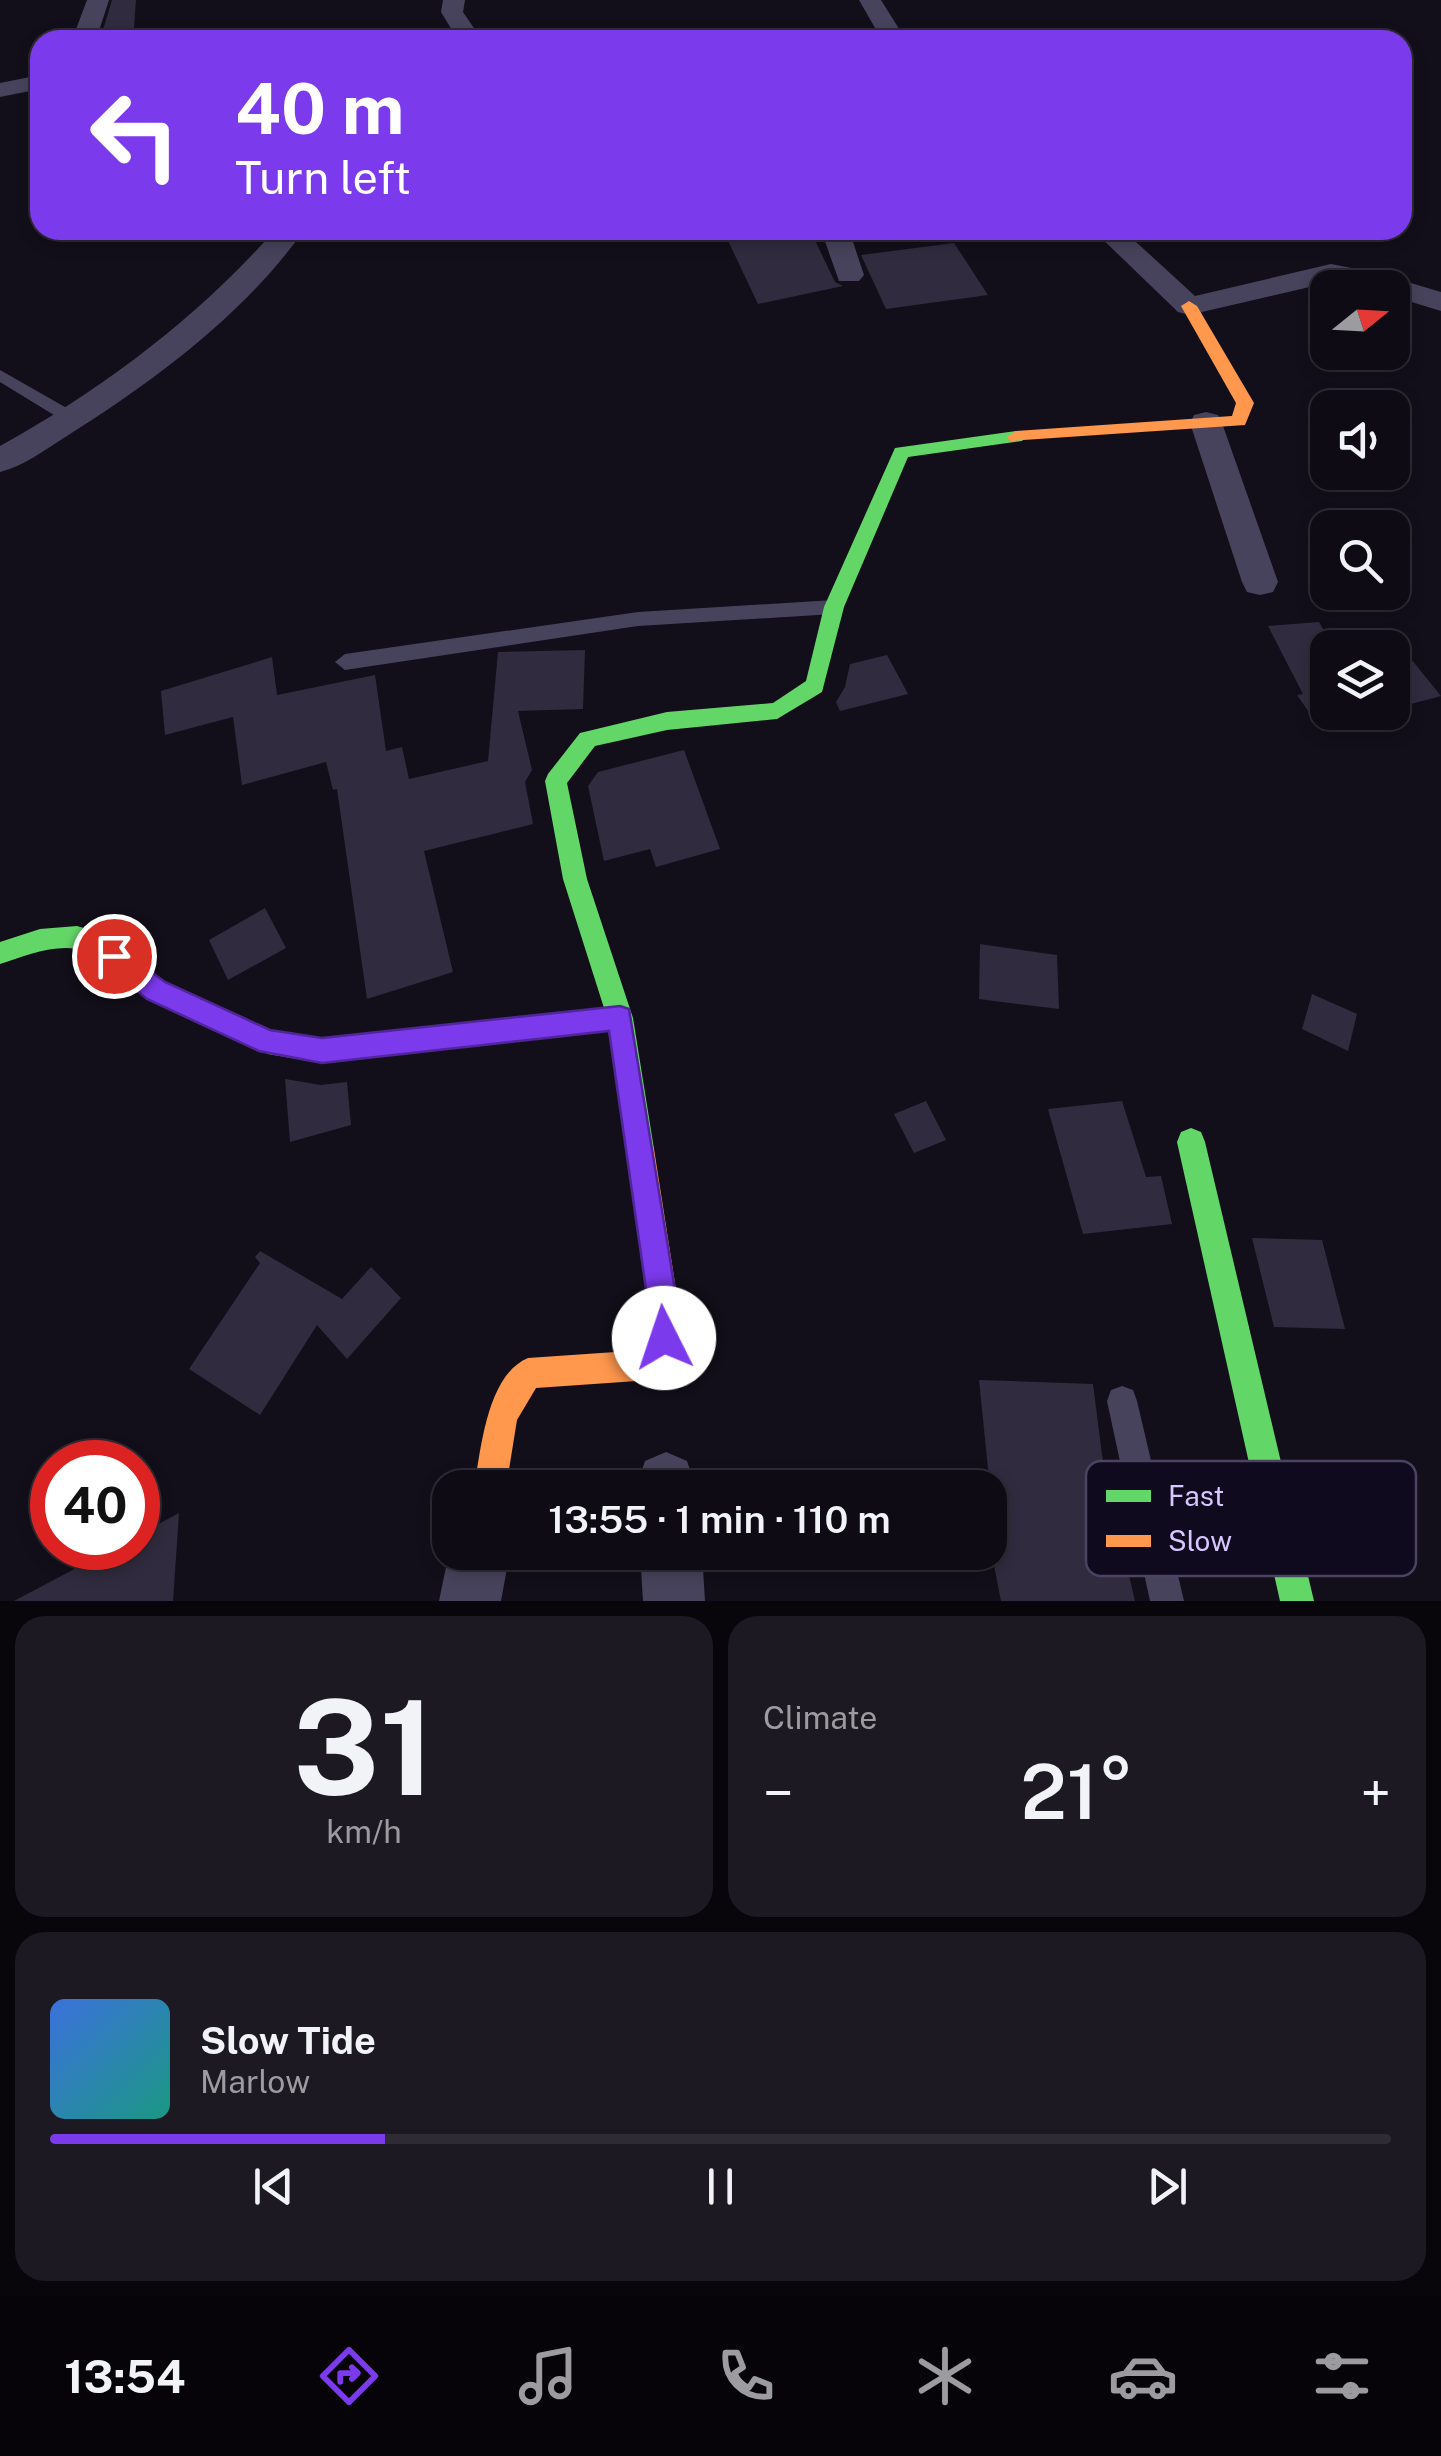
<!DOCTYPE html>
<meta charset="utf-8">
<style>
body{margin:0;font-family:"Public Sans",sans-serif;background:#1c1922;color:#f1f3f6;height:100vh;display:flex;flex-direction:column;font-size:38px;white-space:nowrap}
*{box-sizing:border-box;margin:0}
p{font-size:32px;color:#9b9ba0}
.icon{flex:none;width:55px;height:55px;fill:none;stroke:currentColor;stroke-width:2;stroke-linecap:round;stroke-linejoin:round}
.map{position:relative;height:1601px;overflow:hidden}
.sheet{display:flex;flex-direction:column;gap:15px;padding:15px;background:#08060b;flex:1}
.sheet>*{flex:none}
.hud{position:absolute;left:30px;top:30px;width:1382px;height:210px;border-radius:30px;box-shadow:0 5px 15px #0003,0 0 0 2px #2e2b34;background:#7c3aed;color:#fff;overflow:hidden}
.needle{width:65px;rotate:72deg}
.buttons{position:absolute;left:1310px;top:270px;display:grid;gap:20px}
.buttons a{display:grid;place-items:center;width:100px;height:100px;border-radius:20px;background:#0e0b14;box-shadow:0 5px 15px #0003,0 0 0 2px #2e2b34;font-size:50px}
.speed{position:absolute;left:30px;top:1440px;display:flex;gap:20px;font-size:50px;font-weight:700;text-align:center}
.speed>*{display:grid;place-content:center;width:130px;height:130px;border-radius:50%;background:#0e0b14;box-shadow:0 5px 15px #0003,0 0 0 2px #2e2b34;line-height:1}
.speed .limit{border:15px solid #d22;background:#fff;color:#111}
.pin{position:absolute;display:grid;place-items:center;width:85px;height:85px;color:#fff;margin:-42px;border:5px solid #fff;border-radius:50%;box-shadow:0 2px 10px #0007}
.me{position:absolute;width:110px;margin:-55px;rotate:356deg;stroke-linejoin:round;filter:drop-shadow(0 0 8px #0008)}
.turn{display:flex;align-items:center;gap:35px;height:210px;padding:0 40px;font-size:45px}
.turn .icon{width:130px;height:130px;stroke-width:2.5}
.turn b{display:block;font-size:70px;line-height:85px}
.big{font-size:75px;font-weight:600;line-height:1.1}
.sheet .card{flex:1;display:flex;flex-direction:column;justify-content:center;gap:15px;min-width:0;padding:0 35px;border-radius:30px;background:#1c1922}
.sheet .dial{align-items:center;gap:0}
.dial b{font-size:130px;line-height:1}
.song{display:flex;align-items:center;gap:30px}
.cover{width:120px;height:120px;border-radius:15px;background:linear-gradient(135deg,hsl(220 70% 55%),hsl(170 70% 35%))}
.played{height:10px;border-radius:5px;background:linear-gradient(90deg,#7c3aed 25%,#2e2b34 25%)}
.keys{display:flex;justify-content:space-around;direction:ltr}
.heat{display:flex;justify-content:space-between;align-items:center;font-size:55px;direction:ltr}
.sheet .tiles{flex:1;display:grid;gap:15px;grid-template-columns:1fr 1fr}
.card:last-child{grid-column:span 2}
.trip{position:absolute;left:432px;top:1470px;width:575px;height:100px;border-radius:30px;background:#0e0b14;box-shadow:0 5px 15px #0003,0 0 0 2px #2e2b34;font-weight:600;line-height:100px;text-align:center}
.tabs{display:flex;height:160px;justify-content:space-around;align-items:center;background:#060408;color:#9b9ba0}
.tabs .icon{width:70px;height:70px}
.tabs .selected{color:#7c3aed}
.tabs b{font-size:45px;color:#f1f3f6}
.map>svg:first-child{display:block}
</style>
<div class="map">
<svg width="1441" height="1601" viewBox="0 0 1441 1601">
<rect width="100%" height="100%" fill="#120f1a"/>
<g fill="#302b3e">
<polygon points="112,0 136,0 133,40 100,40"/>
<polygon points="723,230 810,230 835,282 843,286 758,304"/>
<polygon points="954,243 988,295 886,309 861,255"/>
<polygon points="1319,622 1334,648 1328,648 1328,712 1378,712 1359,717 1362,722 1322,731 1297,695 1303,694 1268,626"/>
<polygon points="585,650 583,709 518,711 532,770 525,782 533,824 424,851 453,972 367,999 337,789 333,790 326,762 242,785 233,717 165,735 161,691 272,657 277,695 375,675 386,751 402,747 409,779 488,761 498,652"/>
<polygon points="1407,654 1441,696 1392,709 1392,657"/>
<polygon points="887,655 908,694 840,711 836,702 845,687 850,664"/>
<polygon points="684,750 720,849 656,867 650,849 604,861 588,786 598,772"/>
<polygon points="265,908 286,948 228,980 209,940"/>
<polygon points="980,944 1057,955 1059,1009 979,999"/>
<polygon points="1312,994 1357,1014 1348,1051 1302,1029"/>
<polygon points="285,1079 321,1085 347,1082 351,1125 290,1142"/>
<polygon points="926,1101 946,1140 914,1153 894,1114"/>
<polygon points="1122,1101 1146,1177 1161,1176 1172,1224 1083,1234 1048,1109"/>
<polygon points="1252,1238 1322,1240 1345,1329 1274,1327"/>
<polygon points="260,1251 342,1299 371,1267 401,1298 347,1359 317,1325 260,1415 189,1369 260,1263 255,1257"/>
<polygon points="979,1380 1093,1384 1111,1525 1117,1524 1135,1601 1001,1601 990,1545 990,1488"/>
<polygon points="179,1513 173,1601 14,1601 114,1548 138,1548 138,1535"/>
</g>
<g fill="none" stroke-linecap="round" stroke-linejoin="round">
<g fill="#47435c" fill-rule="evenodd">
<polygon points="985,230 1009,230 980,240 973,236"/>
<polygon points="0,370 79,415 82,419 79,423 67,423 0,382"/>
<polygon points="834,600 844,607 834,614 638,626 345,670 335,662 345,654 638,612"/>
<polygon points="1122,1386 1133,1390 1137,1401 1184,1601 1150,1601 1107,1401 1111,1390"/>
</g>
<g fill="#47435c" fill-rule="evenodd">
<polygon points="87,0 109,0 96,40 72,40"/>
<polygon points="443,0 465,0 463,12 482,40 458,40 441,12"/>
<polygon points="859,0 881,0 906,40 882,40"/>
<polygon points="40,75 40,89 0,97 0,83"/>
<path d="M 275,230 L 304,230 C 245,314 153,382 67,436 C 46,449 24,466 0,472 L 0,446 C 103,389 197,318 275,230 Z"/>
<polygon points="821,230 849,230 864,275 859,281 839,281"/>
<polygon points="1093,230 1123,230 1195,296 1331,264 1377,273 1441,292 1441,311 1392,296 1392,288 1331,282 1189,315 1178,312"/>
<polygon points="1206,412 1218,415 1222,423 1278,582 1273,592 1260,595 1247,592 1242,582 1190,423 1194,415"/>
<polygon points="666,1452 687,1461 696,1488 636,1488 645,1461"/>
<polygon points="450,1548 450,1552 510,1552 501,1601 439,1601"/>
<polygon points="640,1552 702,1552 705,1601 643,1601"/>
</g>
<g fill="#63d668" fill-rule="evenodd">
<path d="M 1016,431 L 1025,437 L 1022,441 L 908,457 L 844,607 L 822,692 L 777,719 L 667,730 L 595,746 L 567,783 L 587,879 L 633,1018 L 654,1149 L 650,1159 L 640,1163 L 630,1159 L 626,1149 L 609,1031 L 322,1063 L 268,1054 L 147,998 L 87,951 C 58,942 27,955 0,964 L 0,942 L 40,929 L 77,926 L 94,931 L 165,982 L 270,1030 L 322,1039 L 604,1008 L 563,879 L 545,781 L 548,774 L 580,733 L 667,712 L 773,703 L 806,681 L 824,607 L 895,448 Z"/>
<polygon points="1191,1128 1201,1132 1205,1142 1314,1601 1280,1601 1177,1142 1181,1132"/>
</g>
<g fill="#ff974d" fill-rule="evenodd">
<polygon points="1189,301 1197,306 1254,403 1245,425 1010,441 1007,437 1016,431 1232,416 1236,403 1181,306"/>
<path d="M 640,1135 L 650,1139 L 654,1149 L 677,1296 L 679,1338 L 675,1349 L 648,1377 L 637,1381 L 536,1388 L 517,1420 L 506,1488 L 474,1488 C 481,1449 487,1375 528,1358 L 630,1351 L 649,1332 L 647,1296 L 626,1149 L 630,1139 Z"/>
</g>
</g>
<polygon fill="#7c3aed" stroke="#51269a" stroke-width="2.5" points="114,945 165,982 270,1030 322,1038 620,1006 629,1009 676,1296 679,1338 674,1349 664,1353 653,1349 648,1338 647,1296 609,1031 322,1063 259,1051 147,999 105,964 102,956 105,948"/>
<rect x="1086" y="1461" width="330" height="115" rx="15" fill="#100a1f" stroke="#4b4362" stroke-width="2.5"/>
<rect x="1106" y="1490" width="45" height="12" fill="#63d668"/>
<rect x="1106" y="1535" width="45" height="12" fill="#ff974d"/>
<g font-size="28" fill="#d4c8ff">
<text x="1168" y="1506">Fast</text>
<text x="1168" y="1551">Slow</text>
</g>
</svg>
<div class="buttons">
<a><svg class="needle" viewBox="-14 -14 28 28"><path d="M0-13l5 13h-10z" fill="#e53935"/><path d="M0 13l5-13h-10z" fill="#9b9ba0"/></svg></a>
<a><svg class="icon" aria-label="sound" viewBox="0 0 24 24"><path d="M4 9h4l5-4v14l-5-4H4zM17 9q2 3 0 6"/></svg></a>
<a><svg class="icon" aria-label="search" viewBox="0 0 24 24"><circle cx="10" cy="10" r="6"/><path d="M15 15l6 6"/></svg></a>
<a><svg class="icon" aria-label="layers" viewBox="0 0 24 24"><path d="M12 4l9 5-9 5-9-5zM3 14l9 5 9-5"/></svg></a>
</div>
<div class="speed"><div class="limit">40</div></div>
<div class="pin" style="left:114px;top:956px;background:#d93025"><svg class="icon" aria-label="arrive" viewBox="0 0 24 24"><path d="M6 21V4h12l-3 4 3 4H6"/></svg></div>
<svg class="me" style="left:664px;top:1338px" viewBox="-20 -20 40 40"><circle r="19" fill="#fff"/><path d="M0-13L10 11 0 6-10 11z" fill="#7c3aed"/></svg>
<div class="trip">13:55 · 1 min · 110 m</div>
<div class="hud">
<div class="turn"><svg class="icon" aria-label="left" viewBox="0 0 24 24"><path d="M17 20v-9H6M10 6l-5 5 5 5"/></svg><div><b>40 m</b>Turn left</div></div>
</div>
</div>
<section class="sheet">
<div class="tiles">
<div class="card dial"><b>31</b><p>km/h</p></div>
<div class="card"><p>Climate</p>
<div class="heat"><a>−</a><b class="big">21°</b><a>+</a></div>
</div>
<div class="card">
<div class="song"><i class="cover"></i><div><b>Slow Tide</b><p>Marlow</p></div></div>
<div class="played"></div>
<div class="keys"><svg class="icon" aria-label="previous" viewBox="0 0 24 24"><path d="M18 5L8 12l10 7zM5 5v14"/></svg><svg class="icon" aria-label="pause" viewBox="0 0 24 24"><path d="M8 5v14M16 5v14"/></svg><svg class="icon" aria-label="next" viewBox="0 0 24 24"><path d="M6 5l10 7-10 7zM19 5v14"/></svg></div>
</div>
</div>
</section>
<nav class="tabs">
<b>13:54</b>
<svg class="icon selected" aria-label="directions" viewBox="0 0 24 24"><path d="M12 3l9 9-9 9-9-9zM9 14v-3h6M13 9l2 2-2 2"/></svg>
<svg class="icon" aria-label="music" viewBox="0 0 24 24"><path d="M9 18V5l10-2v13"/><circle cx="6" cy="18" r="3"/><circle cx="16" cy="16" r="3"/></svg>
<svg class="icon" aria-label="phone" viewBox="0 0 24 24"><path d="M5 4h4l2 5-3 2q2 4 5 5l2-3 5 2v4C11 20 4 13 5 4z"/></svg>
<svg class="icon" aria-label="climate" viewBox="0 0 24 24"><path d="M12 3v18M4 7l16 10M4 17L20 7"/></svg>
<svg class="icon" aria-label="car" viewBox="0 0 24 24"><path d="M5 17H2v-5l4-1 3-4h7l3 4 3 1v5h-3M9 17h6M6 11h13"/><circle cx="7" cy="17" r="2"/><circle cx="17" cy="17" r="2"/></svg>
<svg class="icon" aria-label="filters" viewBox="0 0 24 24"><path d="M4 7h16M4 17h16"/><circle cx="9" cy="7" r="2"/><circle cx="15" cy="17" r="2"/></svg>
</nav>
